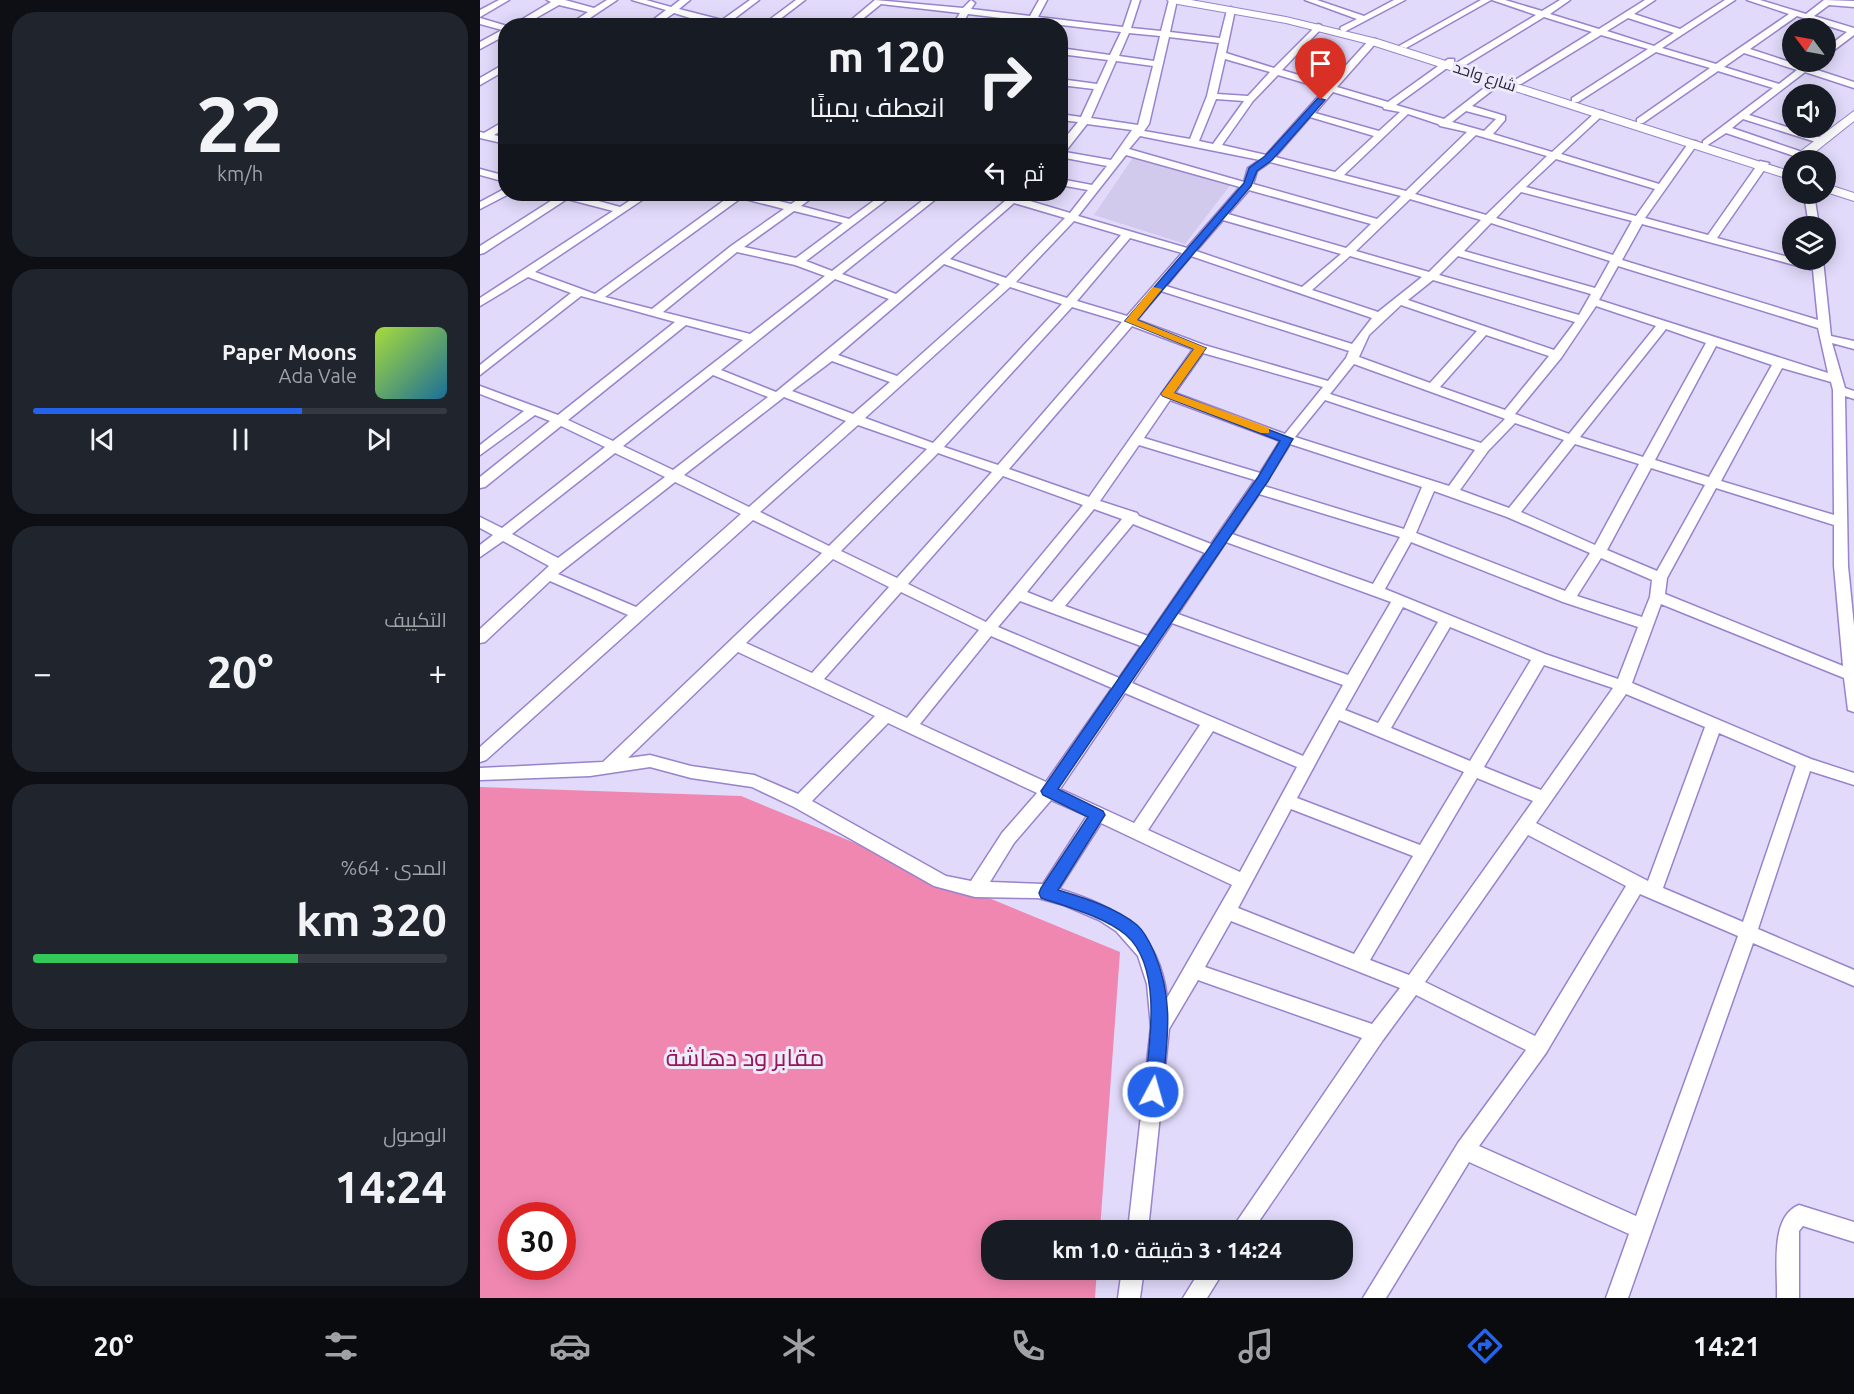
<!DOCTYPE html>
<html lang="ar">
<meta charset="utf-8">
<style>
body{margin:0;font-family:Ubuntu,Cairo,sans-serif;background:#20242c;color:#f1f3f6;direction:rtl;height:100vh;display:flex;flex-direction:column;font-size:22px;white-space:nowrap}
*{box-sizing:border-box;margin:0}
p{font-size:20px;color:#9ea1a6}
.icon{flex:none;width:33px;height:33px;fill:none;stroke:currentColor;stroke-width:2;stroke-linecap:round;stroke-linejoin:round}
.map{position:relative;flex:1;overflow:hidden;direction:ltr}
.details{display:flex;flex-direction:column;gap:12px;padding:12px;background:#0d0f14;width:480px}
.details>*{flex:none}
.guide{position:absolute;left:18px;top:18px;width:570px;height:183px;border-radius:24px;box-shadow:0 3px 15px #0003;direction:rtl;background:#171b24;color:#f1f3f6;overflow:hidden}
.needle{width:39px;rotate:302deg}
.controls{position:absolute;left:1302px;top:18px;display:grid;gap:12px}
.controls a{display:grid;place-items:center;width:54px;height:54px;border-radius:50%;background:#171b24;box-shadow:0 3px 15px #0003;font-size:30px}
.speed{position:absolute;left:18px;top:1202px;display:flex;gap:12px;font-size:30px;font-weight:700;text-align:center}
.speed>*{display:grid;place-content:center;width:78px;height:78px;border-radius:50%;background:#171b24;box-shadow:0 3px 15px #0003;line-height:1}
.speed .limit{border:9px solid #d22;background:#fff;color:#111}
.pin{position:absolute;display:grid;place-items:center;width:51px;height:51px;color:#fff;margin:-62px -26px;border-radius:50% 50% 50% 0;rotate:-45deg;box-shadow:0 0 6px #0007}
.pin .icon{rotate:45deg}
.me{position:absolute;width:66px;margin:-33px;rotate:6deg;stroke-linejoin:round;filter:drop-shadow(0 0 4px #0008)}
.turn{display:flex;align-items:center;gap:21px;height:126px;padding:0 24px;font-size:27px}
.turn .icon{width:78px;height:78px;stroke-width:2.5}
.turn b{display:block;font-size:42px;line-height:51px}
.then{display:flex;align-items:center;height:57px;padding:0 24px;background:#0003;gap:12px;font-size:22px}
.big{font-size:45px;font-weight:600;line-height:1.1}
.details .widget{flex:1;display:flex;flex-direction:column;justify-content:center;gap:9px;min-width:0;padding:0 21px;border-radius:24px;background:#20242c}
.details .dial{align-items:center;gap:0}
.dial b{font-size:78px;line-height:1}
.song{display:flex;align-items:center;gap:18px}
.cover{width:72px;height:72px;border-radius:9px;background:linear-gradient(135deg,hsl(80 70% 55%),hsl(200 70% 35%))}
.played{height:6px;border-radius:3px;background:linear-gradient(90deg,#2563eb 65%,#363941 65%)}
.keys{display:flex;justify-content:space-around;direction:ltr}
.heat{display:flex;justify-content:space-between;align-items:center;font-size:33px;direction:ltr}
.charge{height:9px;border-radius:4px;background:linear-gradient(90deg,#34c759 64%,#363941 0)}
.trip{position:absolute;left:501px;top:1220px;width:372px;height:60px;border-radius:24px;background:#171b24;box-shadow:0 3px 15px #0003;font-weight:600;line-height:60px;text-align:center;direction:rtl}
.dock{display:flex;height:96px;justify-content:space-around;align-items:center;background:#090b0e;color:#9ea1a6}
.dock .icon{width:42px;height:42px}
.dock .current{color:#2563eb}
.dock b{font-size:27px;color:#f1f3f6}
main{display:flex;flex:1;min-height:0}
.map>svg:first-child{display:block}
</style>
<main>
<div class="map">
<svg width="1374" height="1298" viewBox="0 0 1374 1298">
<rect width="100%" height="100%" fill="#e1dafa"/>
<polygon fill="#d2caec" points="654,156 752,183 705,244 614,215"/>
<path fill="#f087b0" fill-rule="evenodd" d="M 0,787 L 261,796 L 640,952 L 620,1230 L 512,1230 L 512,1269 L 617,1269 L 615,1298 L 0,1298 ZM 32,1215 L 82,1215 L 82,1266 L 32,1266 Z"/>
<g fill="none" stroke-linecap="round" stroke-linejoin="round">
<g stroke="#9883cc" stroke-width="3">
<g id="minor">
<polygon points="19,0 29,0 0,17 0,10"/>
<polygon points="67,0 85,0 114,8 127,0 137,0 98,26 87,26 108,12 79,5 42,26 31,26 71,2"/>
<polygon points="152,0 166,0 191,7 200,0 210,0 199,9 242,20 270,0 279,0 250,22 258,26 236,26 194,13 175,26 165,26 186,10"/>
<polygon points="316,0 325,0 291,26 281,26"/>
<path d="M 395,0 L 483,8 L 491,0 L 495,3 L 491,9 L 550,16 L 559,0 L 567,0 L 558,17 L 643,27 L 652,0 L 660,0 L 651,28 L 681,31 L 689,0 L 697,0 L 690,32 L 740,38 L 747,10 L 751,7 L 755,10 L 746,53 L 794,68 L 838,24 L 841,25 L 841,29 L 802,70 L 849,84 L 890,39 L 896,39 L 896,43 L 857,87 L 908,102 L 968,59 L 974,59 L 974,63 L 916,105 L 964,119 L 1017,78 L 1023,78 L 1023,82 L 992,106 L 1025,116 L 1025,120 L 1013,134 L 1072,152 L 1117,111 L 1123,111 L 1123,115 L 1081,154 L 1179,184 L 1210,141 L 1216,141 L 1218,143 L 1165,218 L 1228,235 L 1280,161 L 1289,163 L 1237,238 L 1312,258 L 1312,260 L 1333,263 L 1333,260 L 1343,260 L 1351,336 L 1374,341 L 1374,349 L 1352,343 L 1365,388 L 1374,391 L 1374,399 L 1365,396 L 1368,566 L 1374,626 L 1374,712 L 1368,710 L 1364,678 L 1181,604 L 1152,683 L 1331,759 L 1374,773 L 1374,785 L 1330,771 L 1278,929 L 1374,970 L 1374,986 L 1273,943 L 1148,1298 L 1126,1298 L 1149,1234 L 989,1162 L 906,1298 L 883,1298 L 978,1143 L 1046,1050 L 936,995 L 903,1040 L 773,1230 L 751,1230 L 882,1038 L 718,980 L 689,1029 L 668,1230 L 648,1230 L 671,1027 L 667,984 L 658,956 L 636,931 L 619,920 L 584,905 L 558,898 L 495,897 L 454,886 L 314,807 L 272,787 L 211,778 L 170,767 L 110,776 L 0,780 L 0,768 L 123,762 L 342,553 L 273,520 L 6,760 L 0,762 L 0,747 L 148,615 L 70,581 L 5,642 L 0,643 L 0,629 L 69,566 L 23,541 L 0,557 L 0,545 L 13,535 L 0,528 L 0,517 L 22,528 L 125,447 L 81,426 L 5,487 L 0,488 L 0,477 L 70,421 L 55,415 L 0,455 L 0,445 L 44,411 L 0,394 L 0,386 L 78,415 L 195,322 L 101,296 L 0,375 L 0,365 L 91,293 L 48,277 L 0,306 L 0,298 L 133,211 L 87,199 L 4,253 L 0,254 L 0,246 L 77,197 L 74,194 L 93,194 L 140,207 L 160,194 L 171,194 L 55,272 L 115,294 L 253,194 L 269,194 L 311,204 L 326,194 L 337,194 L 321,206 L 369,219 L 403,194 L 414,194 L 326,261 L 352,271 L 451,194 L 462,194 L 362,274 L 416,294 L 525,201 L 510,196 L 509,194 L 531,196 L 544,194 L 540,198 L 590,213 L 608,190 L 580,185 L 580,179 L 612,185 L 627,166 L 580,157 L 580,144 L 598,122 L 580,120 L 580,114 L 601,117 L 614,89 L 580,85 L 580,79 L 617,84 L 628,60 L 580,54 L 580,48 L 630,55 L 641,32 L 556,22 L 554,26 L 545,26 L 547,21 L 488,14 L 481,26 L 472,26 L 480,13 L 401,4 L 374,26 L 364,26 ZM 649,33 L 680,36 L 674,61 L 639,56 ZM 689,37 L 739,43 L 727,96 L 710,139 L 664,131 L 669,124 ZM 745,59 L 790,72 L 768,96 L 737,94 ZM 636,61 L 673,66 L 658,125 L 611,118 ZM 798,75 L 845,89 L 786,155 L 742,145 L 773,101 ZM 853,92 L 903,107 L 904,109 L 920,112 L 899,131 L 835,113 ZM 736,99 L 764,101 L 733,144 L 719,141 ZM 986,111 L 1016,119 L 1004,131 L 972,122 ZM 928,114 L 958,124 L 960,126 L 987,132 L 926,191 L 864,175 ZM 830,117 L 894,136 L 855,172 L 795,157 ZM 607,124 L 652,130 L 631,160 L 585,152 ZM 996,135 L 1067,156 L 1006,215 L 935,194 ZM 660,136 L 780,160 L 768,168 L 764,182 L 649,149 ZM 646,155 L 760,187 L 707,248 L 598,216 ZM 1076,159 L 1175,189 L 1156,216 L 1046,187 ZM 790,162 L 921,196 L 897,219 L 773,184 L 777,171 ZM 769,190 L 891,224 L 866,248 L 748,214 ZM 1041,192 L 1152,221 L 1133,255 L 1016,218 ZM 261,198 L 304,209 L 251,246 L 172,309 L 125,297 ZM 930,199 L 1001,220 L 949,272 L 876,251 ZM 534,203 L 585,218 L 526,278 L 470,259 ZM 314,211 L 363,223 L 316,258 L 264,247 ZM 743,220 L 861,254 L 822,287 L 716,251 ZM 594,221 L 641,235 L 587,298 L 536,282 ZM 1011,223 L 1130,261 L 1115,288 L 984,251 ZM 1162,224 L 1333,270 L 1338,320 L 1142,260 ZM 650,238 L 702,253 L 647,316 L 597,301 ZM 257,252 L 315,265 L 345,276 L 270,334 L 183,312 ZM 711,256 L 892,318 L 872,344 L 686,286 ZM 870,256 L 942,277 L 898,312 L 832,290 ZM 978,256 L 1111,294 L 1099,315 L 959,275 ZM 464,264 L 520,284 L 417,376 L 358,355 ZM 1138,266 L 1338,328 L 1348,373 L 1119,300 ZM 355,279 L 409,299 L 296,392 L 241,370 ZM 953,280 L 1095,322 L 1074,350 L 928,300 ZM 530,287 L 582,304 L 453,443 L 385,418 ZM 681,291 L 869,351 L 866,358 L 848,381 L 724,345 L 657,320 ZM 921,305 L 997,331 L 950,383 L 879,357 L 889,335 ZM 1116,306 L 1176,326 L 1089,434 L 1035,414 L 1081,358 ZM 592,307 L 642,322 L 518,465 L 464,447 ZM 206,325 L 263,340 L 133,441 L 88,420 ZM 652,326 L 713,349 L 609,497 L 529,469 ZM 1186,329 L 1226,343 L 1163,457 L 1100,437 ZM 1006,335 L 1069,356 L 1025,410 L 960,387 ZM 1236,346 L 1292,365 L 1229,477 L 1175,460 ZM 723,353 L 843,387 L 805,434 L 695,393 ZM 352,361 L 410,382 L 373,414 L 312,391 ZM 874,364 L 1023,418 L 1025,419 L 1001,443 L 850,394 ZM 1302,368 L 1351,382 L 1353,390 L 1354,515 L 1241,481 ZM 233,375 L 288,397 L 193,470 L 143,446 ZM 304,397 L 366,421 L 269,507 L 204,475 ZM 690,400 L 800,441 L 780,473 L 664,438 ZM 845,400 L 995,450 L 969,486 L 815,437 ZM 1035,423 L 1084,440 L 1029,508 L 980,490 L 1008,451 ZM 378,425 L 447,449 L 349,546 L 280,512 ZM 810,444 L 942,487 L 924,529 L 784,486 ZM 1095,444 L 1159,464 L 1115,545 L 1041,512 ZM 659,445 L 775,480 L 731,544 L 659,516 L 657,513 L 620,501 ZM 135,453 L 185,477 L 78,558 L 32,534 ZM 458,453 L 512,472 L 417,578 L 361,551 ZM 1171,468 L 1225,485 L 1177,571 L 1127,550 ZM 523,476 L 603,505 L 506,622 L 428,584 ZM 195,482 L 261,514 L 156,607 L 78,574 ZM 1236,488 L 1354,525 L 1354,566 L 1363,666 L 1185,594 L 1187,578 ZM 954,491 L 1027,517 L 1110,553 L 1085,591 L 936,533 ZM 779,494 L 920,537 L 893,584 L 752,534 ZM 614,509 L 642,519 L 572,602 L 547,592 ZM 653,524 L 725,553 L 668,636 L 585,606 ZM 746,542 L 911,602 L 868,675 L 698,614 ZM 931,542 L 1083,602 L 1158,627 L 1138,679 L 1065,654 L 905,589 ZM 1121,558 L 1172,580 L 1170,597 L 1162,617 L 1097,596 ZM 353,559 L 409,587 L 332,673 L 266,643 ZM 421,592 L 499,630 L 427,718 L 344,679 ZM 540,601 L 661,646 L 639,678 L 518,627 ZM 923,607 L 958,622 L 898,723 L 865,710 ZM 692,623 L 863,685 L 823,756 L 652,683 ZM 970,627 L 1051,660 L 990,761 L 911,728 ZM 511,636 L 632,688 L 566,782 L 440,724 ZM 258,652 L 395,716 L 318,794 L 274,775 L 211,766 L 170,755 L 148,758 ZM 1064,665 L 1133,688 L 1061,790 L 1004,767 ZM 645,693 L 720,725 L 654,823 L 580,789 ZM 1146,694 L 1225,727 L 1168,881 L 1056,823 ZM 859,720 L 984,772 L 940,845 L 817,798 ZM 408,723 L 557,793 L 522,833 L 491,881 L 466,876 L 332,801 ZM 733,731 L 817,767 L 760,872 L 668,830 ZM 1239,733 L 1316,766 L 1263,922 L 1183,888 ZM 997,778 L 1053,801 L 929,975 L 890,960 ZM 571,800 L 607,816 L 563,884 L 510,882 L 534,843 ZM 811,809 L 933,856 L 874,954 L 758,908 ZM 621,823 L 752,885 L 687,998 C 679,930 640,908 579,889 ZM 1048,835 L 1146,886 L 1055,1036 L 945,982 ZM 1160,894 L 1258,936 L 1156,1216 L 999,1146 L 1066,1053 ZM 751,921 L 920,988 L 892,1024 L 725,967 Z"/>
<polygon points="825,0 837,0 884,16 914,0 925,0 864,32 860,29 861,27 877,19"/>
<polygon points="1001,0 1011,0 926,48 919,46"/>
<path d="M 1012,0 L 1025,0 L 1062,11 L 1080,0 L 1090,0 L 1070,14 L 1119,29 L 1165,0 L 1175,0 L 1154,14 L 1200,29 L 1245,0 L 1255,0 L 1182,48 L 1236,64 L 1309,14 L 1267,0 L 1280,0 L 1326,14 L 1344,0 L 1374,1 L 1374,7 L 1349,5 L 1334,16 L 1374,28 L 1374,35 L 1349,54 L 1346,55 L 1346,48 L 1367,32 L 1317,16 L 1270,49 L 1322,66 L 1328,62 L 1337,62 L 1331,68 L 1374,82 L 1374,88 L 1325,72 L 1269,115 L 1345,139 L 1345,143 L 1339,143 L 1263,119 L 1252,128 L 1328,154 L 1328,158 L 1320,158 L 1246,133 L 1226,146 L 1223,145 L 1223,141 L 1293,88 L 1238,71 L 1163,123 L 1157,123 L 1157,119 L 1230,68 L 1176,52 L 1098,102 L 1092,102 L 1092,98 L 1168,49 L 1121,35 L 1041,84 L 1035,84 L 1035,80 L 1112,32 L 1064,17 L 979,69 L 973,69 L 973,65 L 1056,15 ZM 1148,18 L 1194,33 L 1174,46 L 1127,31 ZM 1264,53 L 1317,70 L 1299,84 L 1244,67 Z"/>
<polygon points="0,18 27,26 26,35 0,49 0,42 22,30 0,24"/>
<polygon points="26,63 26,70 0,85 0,78"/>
<polygon points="26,120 26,128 14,135 26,138 26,144 0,138 0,132 4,133"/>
<polygon points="0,169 26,176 26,182 0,175"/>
<polygon points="26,188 26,194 29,194 0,209 0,202"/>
<polygon points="1324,194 1334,194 1339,226 1329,226"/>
<path d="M 1319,1205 L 1374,1222 L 1374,1242 L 1323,1226 L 1319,1231 L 1319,1298 L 1297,1298 C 1298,1270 1289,1217 1319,1205 Z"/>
<polygon points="642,1269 664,1269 660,1298 638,1298"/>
<polygon points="721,1269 745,1269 727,1298 703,1298"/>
</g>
</g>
<g stroke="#9883cc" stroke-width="2">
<g id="tertiary">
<polygon points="687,0 711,0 806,17 897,39 1312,172 1312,180 889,44 806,23 692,3"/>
<polygon points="1374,111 1374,121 1325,160 1312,162 1313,157"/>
<polygon points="1346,184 1374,193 1374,201 1346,192"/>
</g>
</g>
<use href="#minor" fill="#fff" fill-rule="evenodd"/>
<use href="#tertiary" fill="#fff" fill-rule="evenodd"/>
</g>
<path fill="#2563eb" stroke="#184099" stroke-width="1.5" d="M 838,98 L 845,100 L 792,160 L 777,171 L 771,186 L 657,320 L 726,348 L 694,393 L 813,439 L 788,481 L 578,789 L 623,811 L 625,815 L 578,890 C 604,898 635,907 657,925 C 665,932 670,943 674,952 C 695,1001 687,1041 682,1092 L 679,1098 L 673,1100 L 667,1098 L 664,1092 C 669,1049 684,968 646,935 C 625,917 588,907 561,898 L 559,893 L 561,888 L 608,817 L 563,795 L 561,791 L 778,477 L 800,441 L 683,396 L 681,394 L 714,349 L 645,321 L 764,183 L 769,168 L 785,156 Z"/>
<polygon fill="#f59e0b" points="673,287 682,289 657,320 726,348 694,393 789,428 789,433 781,433 683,396 681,394 714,349 645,321"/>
<g text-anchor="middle" stroke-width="6" stroke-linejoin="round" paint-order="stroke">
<g font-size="16" fill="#2b2240" stroke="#edeafa">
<text transform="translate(1005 76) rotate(18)" y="6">شارع واحد</text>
</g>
<g font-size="24" fill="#991458" stroke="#edeafa">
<text x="265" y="1066">مقابر ود دهاشة</text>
</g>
</g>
</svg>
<div class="controls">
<a><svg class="needle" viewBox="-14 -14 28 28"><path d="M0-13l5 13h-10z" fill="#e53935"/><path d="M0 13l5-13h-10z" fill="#9ea1a6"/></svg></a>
<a><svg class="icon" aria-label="sound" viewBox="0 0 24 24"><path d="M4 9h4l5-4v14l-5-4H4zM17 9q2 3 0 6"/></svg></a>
<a><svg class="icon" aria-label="search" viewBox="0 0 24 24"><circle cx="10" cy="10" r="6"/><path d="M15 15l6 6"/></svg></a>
<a><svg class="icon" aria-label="layers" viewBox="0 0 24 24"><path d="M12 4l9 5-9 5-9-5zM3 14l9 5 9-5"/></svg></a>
</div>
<div class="speed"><div class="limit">30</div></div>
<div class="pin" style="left:841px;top:100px;background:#d93025"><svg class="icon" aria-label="arrive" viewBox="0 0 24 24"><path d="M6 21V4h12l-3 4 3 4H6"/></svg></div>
<svg class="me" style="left:673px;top:1092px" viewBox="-20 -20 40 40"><circle r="17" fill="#2563eb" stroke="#fff" stroke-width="3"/><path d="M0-11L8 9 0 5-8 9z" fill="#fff"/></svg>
<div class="trip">14:24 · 3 دقيقة · 1.0 km</div>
<div class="guide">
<div class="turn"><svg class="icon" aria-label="right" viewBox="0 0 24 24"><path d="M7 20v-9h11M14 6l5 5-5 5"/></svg><div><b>120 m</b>انعطف يمينًا</div></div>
<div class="then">ثم<svg class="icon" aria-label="left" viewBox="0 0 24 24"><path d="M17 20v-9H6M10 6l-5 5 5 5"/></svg></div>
</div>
</div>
<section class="details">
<div class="widget dial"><b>22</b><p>km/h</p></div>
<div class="widget">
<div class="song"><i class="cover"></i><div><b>Paper Moons</b><p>Ada Vale</p></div></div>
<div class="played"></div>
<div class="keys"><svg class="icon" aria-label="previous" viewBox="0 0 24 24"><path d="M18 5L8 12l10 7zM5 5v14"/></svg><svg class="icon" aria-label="pause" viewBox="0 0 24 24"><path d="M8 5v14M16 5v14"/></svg><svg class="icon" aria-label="next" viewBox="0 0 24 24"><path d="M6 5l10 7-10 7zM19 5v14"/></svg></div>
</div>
<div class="widget"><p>التكييف</p>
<div class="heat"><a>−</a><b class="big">20°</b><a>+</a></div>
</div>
<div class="widget"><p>المدى · 64%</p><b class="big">320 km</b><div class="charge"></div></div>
<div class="widget"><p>الوصول</p><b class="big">14:24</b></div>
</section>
</main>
<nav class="dock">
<b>14:21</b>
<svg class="icon current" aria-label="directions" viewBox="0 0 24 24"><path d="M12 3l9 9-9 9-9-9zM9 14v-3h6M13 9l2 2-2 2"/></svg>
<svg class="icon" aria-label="music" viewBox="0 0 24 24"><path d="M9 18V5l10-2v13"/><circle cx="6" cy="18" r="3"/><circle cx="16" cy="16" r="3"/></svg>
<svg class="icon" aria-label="phone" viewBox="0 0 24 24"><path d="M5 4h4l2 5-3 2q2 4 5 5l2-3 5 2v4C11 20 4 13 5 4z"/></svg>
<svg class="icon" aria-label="climate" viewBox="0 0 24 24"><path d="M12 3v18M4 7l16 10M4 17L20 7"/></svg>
<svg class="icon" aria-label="car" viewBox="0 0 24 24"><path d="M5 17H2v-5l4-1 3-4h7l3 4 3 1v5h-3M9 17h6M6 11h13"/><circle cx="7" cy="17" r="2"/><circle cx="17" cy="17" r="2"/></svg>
<svg class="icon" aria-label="filters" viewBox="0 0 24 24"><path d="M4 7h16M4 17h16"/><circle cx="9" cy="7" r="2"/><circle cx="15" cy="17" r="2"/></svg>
<b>20°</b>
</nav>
